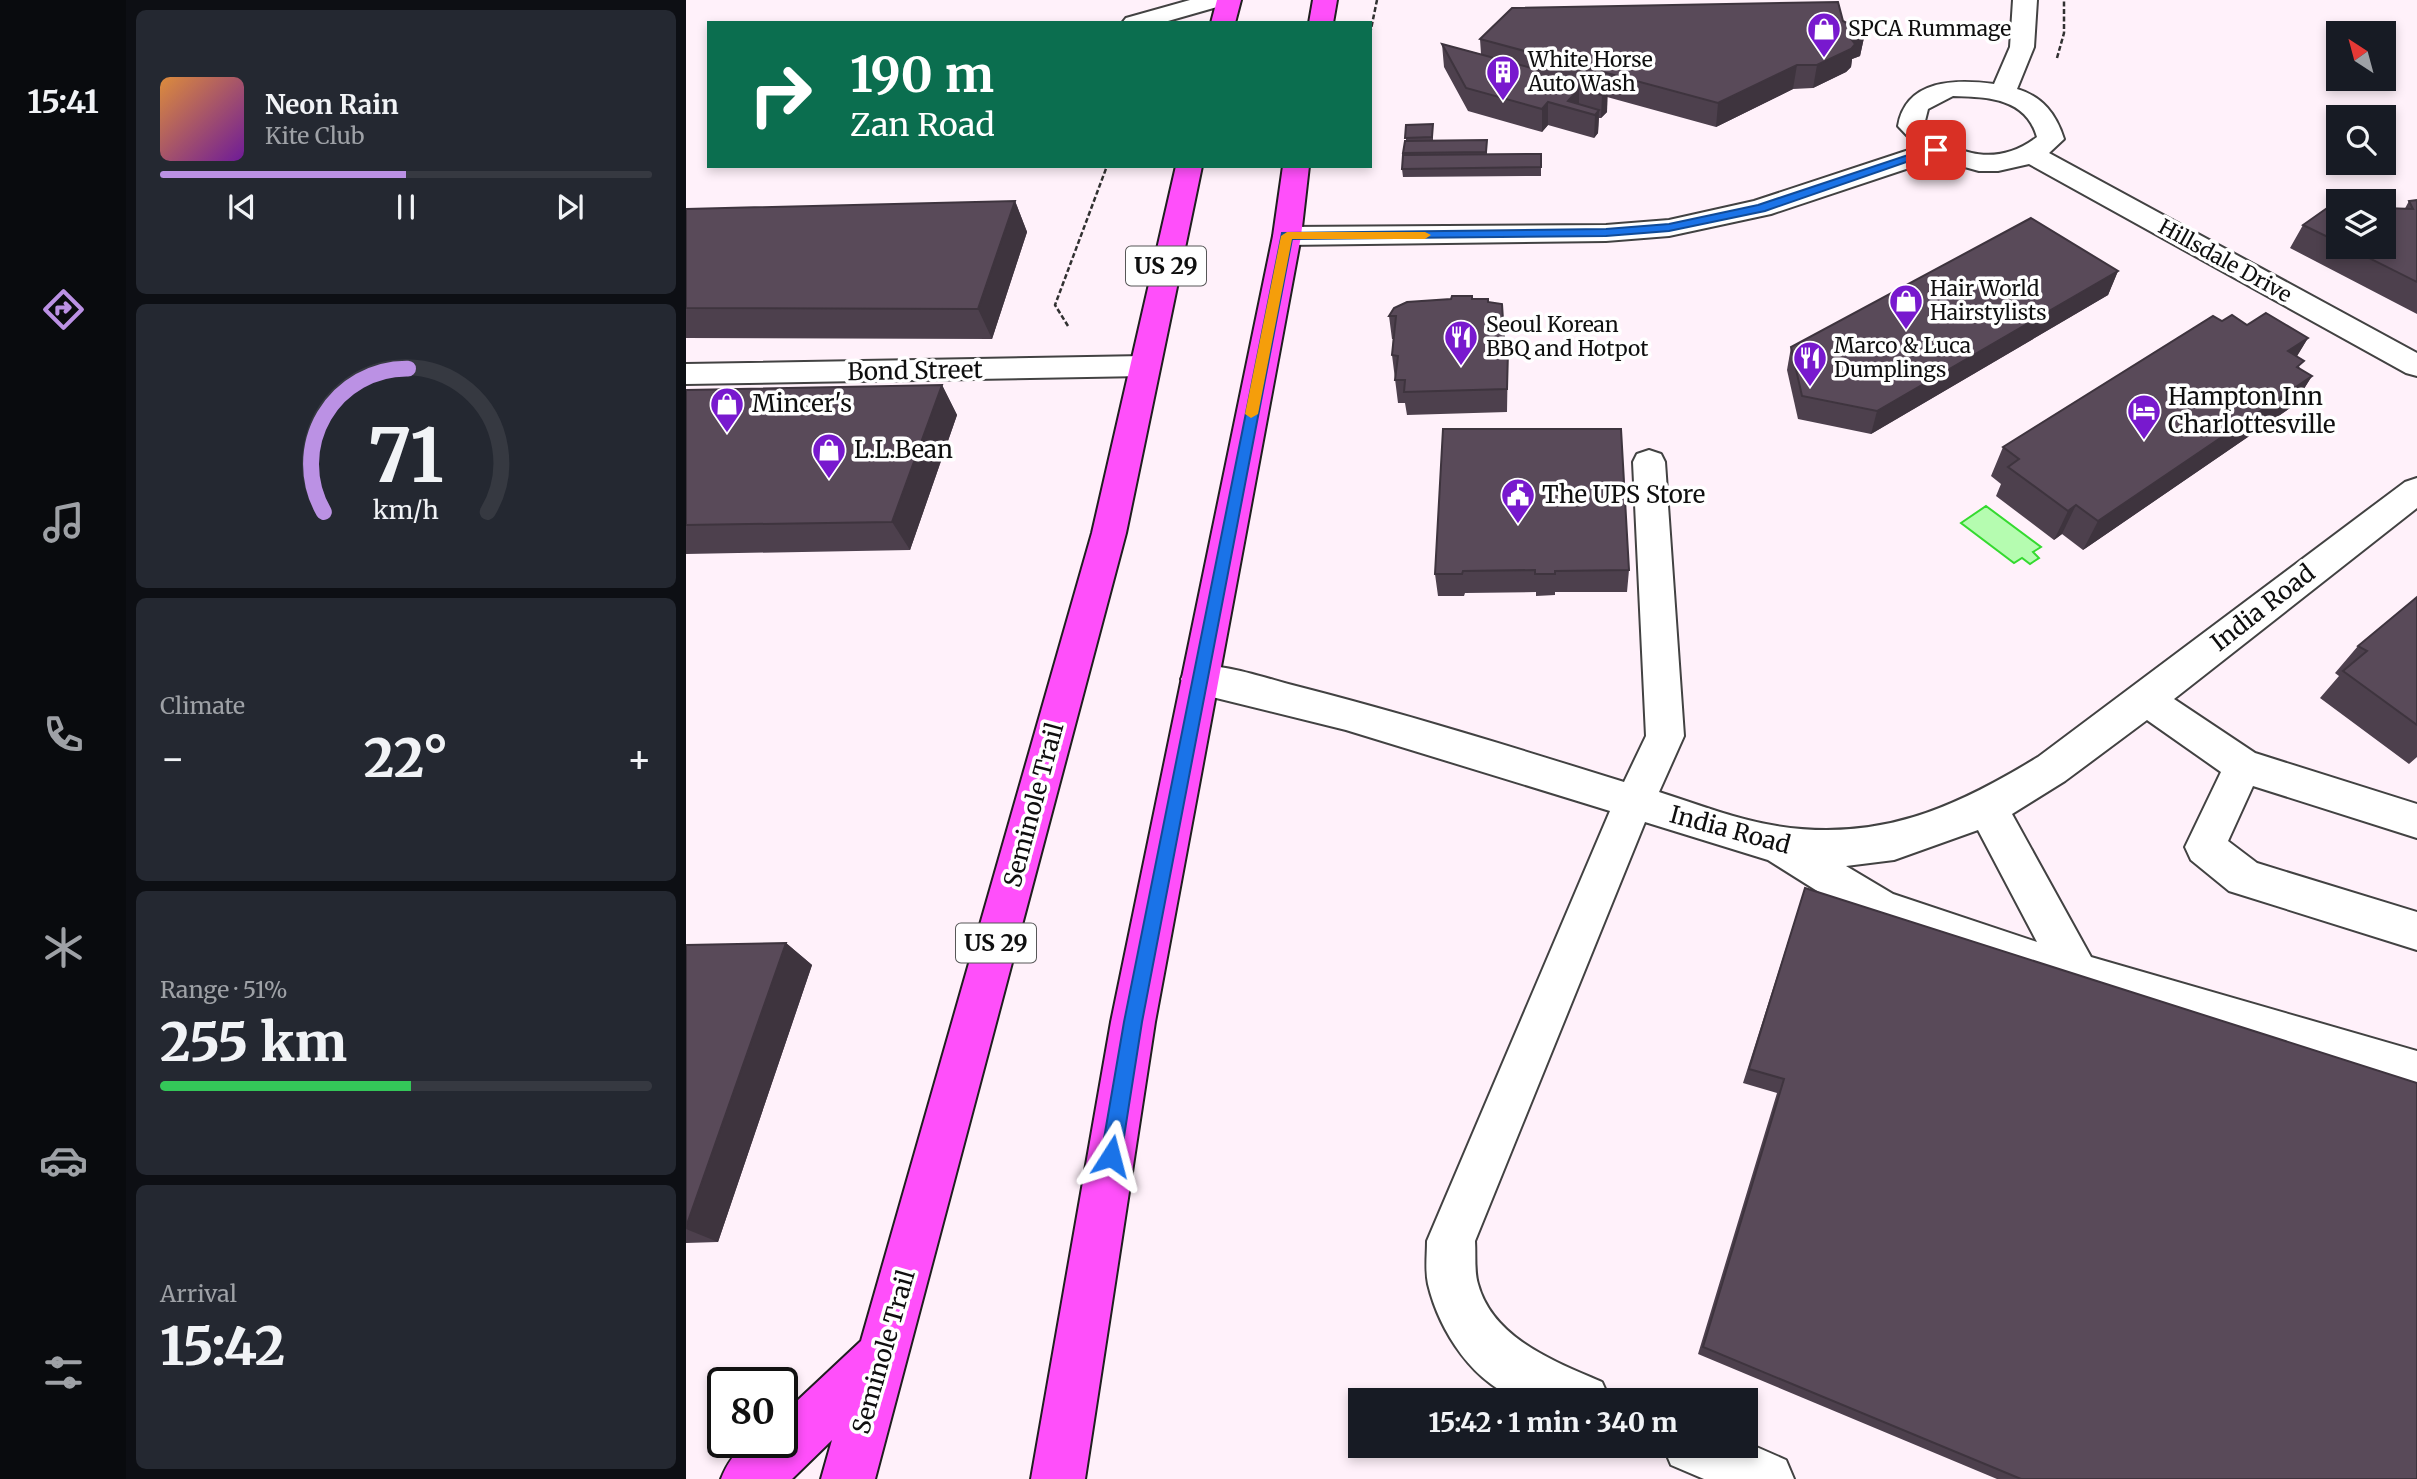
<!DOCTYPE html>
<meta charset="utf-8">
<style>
body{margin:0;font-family:Merriweather,serif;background:#242831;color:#f1f3f6;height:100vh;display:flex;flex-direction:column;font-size:26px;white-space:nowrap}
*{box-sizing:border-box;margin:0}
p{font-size:23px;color:#9ea1a6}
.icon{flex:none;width:38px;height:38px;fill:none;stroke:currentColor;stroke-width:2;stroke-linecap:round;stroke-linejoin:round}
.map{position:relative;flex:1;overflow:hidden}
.side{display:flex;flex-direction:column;gap:10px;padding:10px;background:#0d0f14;width:560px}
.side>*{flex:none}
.guide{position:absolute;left:21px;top:21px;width:665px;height:147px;border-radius:0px;box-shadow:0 4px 10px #0003;background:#0b6e4f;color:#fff;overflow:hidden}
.needle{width:46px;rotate:324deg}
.controls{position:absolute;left:1640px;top:21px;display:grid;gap:14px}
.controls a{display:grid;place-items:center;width:70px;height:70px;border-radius:0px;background:#171b24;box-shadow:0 4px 10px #0003;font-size:35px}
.speed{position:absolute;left:21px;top:1367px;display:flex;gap:14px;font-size:35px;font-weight:700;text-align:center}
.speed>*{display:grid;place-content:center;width:91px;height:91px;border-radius:50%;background:#171b24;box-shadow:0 4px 10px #0003;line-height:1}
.speed .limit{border:4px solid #111;border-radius:10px;background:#fff;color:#111}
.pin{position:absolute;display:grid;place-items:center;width:60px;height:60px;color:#fff;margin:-30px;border-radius:14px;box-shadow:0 4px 10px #0006}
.me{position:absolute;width:77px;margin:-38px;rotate:9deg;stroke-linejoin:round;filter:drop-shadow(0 0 5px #0008)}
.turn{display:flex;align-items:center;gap:24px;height:147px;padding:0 28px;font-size:32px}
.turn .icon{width:91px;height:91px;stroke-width:2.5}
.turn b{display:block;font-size:49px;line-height:60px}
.big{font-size:52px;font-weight:800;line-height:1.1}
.side .tile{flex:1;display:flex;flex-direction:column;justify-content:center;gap:10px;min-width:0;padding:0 24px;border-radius:10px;background:#242831}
.side .dial{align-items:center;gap:0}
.dial svg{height:182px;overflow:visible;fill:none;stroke:#363941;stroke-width:7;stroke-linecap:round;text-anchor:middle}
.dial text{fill:#f1f3f6;stroke:none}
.song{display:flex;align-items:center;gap:21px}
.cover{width:84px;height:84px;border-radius:10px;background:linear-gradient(135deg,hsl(30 70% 55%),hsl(280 70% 35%))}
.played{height:7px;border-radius:4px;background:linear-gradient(90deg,#bb91e4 50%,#363941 50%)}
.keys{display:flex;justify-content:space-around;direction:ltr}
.heat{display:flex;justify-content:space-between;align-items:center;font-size:38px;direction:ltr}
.charge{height:10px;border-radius:5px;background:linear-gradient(90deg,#34c759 51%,#363941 0)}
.trip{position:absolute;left:662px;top:1388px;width:410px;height:70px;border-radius:0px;background:#171b24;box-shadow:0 4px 10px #0003;font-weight:800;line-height:70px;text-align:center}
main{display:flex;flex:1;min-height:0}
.tabs{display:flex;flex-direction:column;width:126px;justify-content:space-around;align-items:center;background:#090b0e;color:#9ea1a6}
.tabs .icon{width:49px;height:49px}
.tabs .selected{color:#bb91e4}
.tabs b{font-size:32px;color:#f1f3f6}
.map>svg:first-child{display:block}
</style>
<main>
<nav class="tabs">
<b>15:41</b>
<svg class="icon selected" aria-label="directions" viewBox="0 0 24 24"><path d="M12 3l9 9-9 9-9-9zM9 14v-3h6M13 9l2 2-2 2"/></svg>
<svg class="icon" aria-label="music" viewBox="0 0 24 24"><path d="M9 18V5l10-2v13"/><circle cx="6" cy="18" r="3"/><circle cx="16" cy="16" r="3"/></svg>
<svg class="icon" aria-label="phone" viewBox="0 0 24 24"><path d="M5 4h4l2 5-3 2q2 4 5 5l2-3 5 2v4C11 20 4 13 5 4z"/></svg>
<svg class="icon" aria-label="climate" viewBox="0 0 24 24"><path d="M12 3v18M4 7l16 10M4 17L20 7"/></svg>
<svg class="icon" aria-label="car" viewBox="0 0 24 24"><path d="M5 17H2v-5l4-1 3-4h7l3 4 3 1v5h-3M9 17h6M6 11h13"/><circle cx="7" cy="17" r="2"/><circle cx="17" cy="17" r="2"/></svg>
<svg class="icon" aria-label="filters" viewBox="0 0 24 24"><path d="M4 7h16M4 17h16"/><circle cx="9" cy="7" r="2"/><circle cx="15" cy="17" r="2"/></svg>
</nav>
<section class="side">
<div class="tile">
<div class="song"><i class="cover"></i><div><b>Neon Rain</b><p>Kite Club</p></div></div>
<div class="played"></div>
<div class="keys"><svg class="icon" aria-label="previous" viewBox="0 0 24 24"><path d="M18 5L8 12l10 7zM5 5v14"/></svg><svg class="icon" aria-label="pause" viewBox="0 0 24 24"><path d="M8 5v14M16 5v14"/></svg><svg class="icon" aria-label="next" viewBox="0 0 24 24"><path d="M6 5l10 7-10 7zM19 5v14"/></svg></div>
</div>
<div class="tile dial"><svg viewBox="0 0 100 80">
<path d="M14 69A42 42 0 1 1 86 69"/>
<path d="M14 69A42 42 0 0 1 51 6" stroke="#bb91e4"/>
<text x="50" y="56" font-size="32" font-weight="700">71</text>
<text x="50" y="72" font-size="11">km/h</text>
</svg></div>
<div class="tile"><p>Climate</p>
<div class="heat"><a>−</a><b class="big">22°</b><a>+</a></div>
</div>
<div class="tile"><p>Range · 51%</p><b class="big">255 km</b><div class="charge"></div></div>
<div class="tile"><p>Arrival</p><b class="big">15:42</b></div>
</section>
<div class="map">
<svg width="1731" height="1479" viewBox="0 0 1731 1479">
<rect width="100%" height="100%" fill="#fff1fa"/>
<polygon fill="#b5fcb0" stroke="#35da30" stroke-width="2" points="1300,506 1355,547 1347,552 1353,558 1344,564 1336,558 1328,563 1275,523"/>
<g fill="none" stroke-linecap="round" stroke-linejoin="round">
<g stroke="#424242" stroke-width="4">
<g id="minor">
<polygon points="504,0 542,0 538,5 475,23 436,23 440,18"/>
<path d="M 1327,0 L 1351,0 L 1348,47 L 1331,89 C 1357,97 1370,114 1378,139 L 1363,153 L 1731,353 L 1731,376 L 1720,373 L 1343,164 L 1312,171 L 1293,171 L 1250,159 L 1085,214 L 983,236 L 920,241 L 601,245 L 591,242 L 587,236 L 591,230 L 601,227 L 920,225 L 983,220 L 1068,201 L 1232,147 L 1212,126 C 1220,79 1270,79 1308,84 L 1324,47 ZM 1267,96 C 1302,97 1340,98 1351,137 C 1313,166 1271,158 1238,125 L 1242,109 Z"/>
<polygon points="458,356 469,359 473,366 469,373 458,376 0,384 0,364"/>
<path d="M 963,450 L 975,454 L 979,462 L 998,736 L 973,792 C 1011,804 1051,820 1091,826 C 1192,842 1267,809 1352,757 L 1719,482 L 1731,478 L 1731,508 L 1488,699 L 1569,753 L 1731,804 L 1731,838 L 1567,786 L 1542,841 L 1571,863 L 1731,912 L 1731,950 L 1543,891 L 1505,860 L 1499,847 L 1535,772 L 1461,720 L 1379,781 L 1326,814 L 1405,957 L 1731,1051 L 1731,1095 L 1337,978 L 1179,921 L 1082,860 L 959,822 L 789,1241 C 790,1255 788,1271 792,1284 C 807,1339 870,1362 916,1382 L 924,1400 C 902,1400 857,1405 838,1400 C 788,1387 753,1330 742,1284 C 739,1270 741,1255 741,1241 L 924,811 L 660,730 L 514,694 L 501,690 L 495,679 L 501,668 C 528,659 581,679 610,686 C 720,714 829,748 938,782 L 960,736 L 947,462 L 951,454 ZM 1292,830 L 1351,942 L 1207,894 L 1160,866 L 1208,860 Z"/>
<polygon points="1059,1442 1100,1460 1108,1479 1018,1479 985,1465 977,1446 1059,1446"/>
</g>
</g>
<g stroke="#202020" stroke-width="4">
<g id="highway">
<polygon points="531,0 555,0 549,23 525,23"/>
<polygon points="627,0 651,0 647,23 623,23"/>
<path d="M 490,166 L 516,166 L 440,533 L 189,1479 L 135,1479 L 146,1440 L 106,1479 L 35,1479 C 49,1445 62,1442 96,1442 L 96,1415 L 175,1341 L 406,533 Z"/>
<polygon points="597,166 623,166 615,236 469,1022 399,1479 345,1479 425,1022 587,236"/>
</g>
</g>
<g stroke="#313131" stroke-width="2.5" stroke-dasharray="5 2.5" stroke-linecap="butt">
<polyline points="684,34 691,0"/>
<polyline points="1371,58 1378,33 1378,0"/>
<polyline points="382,326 369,305 421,166"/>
</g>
<use href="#minor" fill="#fff" fill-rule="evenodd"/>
<use href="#highway" fill="#ff4ffa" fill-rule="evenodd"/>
</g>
<g fill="#4d404d">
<polygon points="1157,21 1179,33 1174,56 1166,59 1165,67 1160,72 1127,88 1107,89 1030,127 921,97 921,112 915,118 913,118 912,133 908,138 862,125 856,132 782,111 758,67 756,44 795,54 794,39"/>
<polygon points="747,124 747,140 801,140 801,155 855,154 855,176 717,177 716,169 720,141 720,125"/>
<polygon points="1731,200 1731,314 1604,248 1617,225 1652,204 1652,247 1698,247 1723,201"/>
<polygon points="329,201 341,232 306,339 0,338 0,209"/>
<polygon points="1432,271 1422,295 1185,434 1112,419 1101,370 1105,347"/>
<polygon points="786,299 802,302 819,352 822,351 821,412 721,415 719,403 712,403 706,355 707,339 706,339 703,316"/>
<polygon points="1536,321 1622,338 1610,357 1614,369 1626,376 1607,406 1397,550 1376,534 1368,540 1310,496 1315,484 1305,476 1317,447"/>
<polygon points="256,385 271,415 224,550 0,554 0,390"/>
<polygon points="757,429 943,570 941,592 869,592 869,595 850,596 850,592 779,593 778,596 752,596 749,574"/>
<polygon points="1731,597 1731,757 1723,764 1634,698 1653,676 1649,673 1672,646"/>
<polygon points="1119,888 1731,1479 1311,1479 1012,1354 1091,1093 1057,1083"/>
<polygon points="100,943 126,965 32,1242 0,1243 0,945"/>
</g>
<g fill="#3e343e">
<polygon points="1179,33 1174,56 1166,59 1165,67 1160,72 1127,88 1131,65 1165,39"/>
<polygon points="1111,65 1107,89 1030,127 1032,103"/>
<polygon points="853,70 853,93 847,76"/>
<polygon points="893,89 893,110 882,101"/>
<polygon points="922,89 921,112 915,118 916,95"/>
<polygon points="862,102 862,125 856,132 856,109"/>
<polygon points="913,110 912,133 908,138 909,115"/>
<polygon points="329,201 341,232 306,339 292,309"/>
<polygon points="1432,271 1422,295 1185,434 1191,411"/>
<polygon points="1622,338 1604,368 1602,351"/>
<polygon points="1626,376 1607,406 1397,550 1412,521"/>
<polygon points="256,385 271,415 224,550 206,522"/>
<polygon points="1390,505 1376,534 1368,540 1382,511"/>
<polygon points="100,943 126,965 32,1242 0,1229 0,1227"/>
</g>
<g fill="#594a59" stroke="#3e343e" stroke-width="2">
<polygon points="1152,2 1157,21 1179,33 1165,39 1169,44 1165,49 1131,65 1111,65 1032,103 794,39 826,8"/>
<polygon points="756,44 853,70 847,76 893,89 882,101 913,110 909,115 862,102 856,109 780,88"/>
<polygon points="897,82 922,89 916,95 892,88"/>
<polygon points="747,124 746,137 719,138 720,125"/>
<polygon points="801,140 800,152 717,153 719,141"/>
<polygon points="855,154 855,167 716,169 717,155"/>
<polygon points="1731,200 1731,282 1661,247 1698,247 1698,208 1727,209 1723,201"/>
<polygon points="329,201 292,309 0,308 0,209"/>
<polygon points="1651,201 1652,204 1652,242 1617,225"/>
<polygon points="1345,218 1432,271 1191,411 1116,396 1105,347"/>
<polygon points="766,296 786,296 786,299 802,299 802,302 816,304 819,352 822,351 821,389 718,392 719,380 709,380 712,356 706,355 710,316 703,316 708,308 721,302 765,299"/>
<polygon points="1580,313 1622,338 1602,351 1618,361 1611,367 1626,376 1412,521 1390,505 1382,511 1322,467 1333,459 1317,447 1527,316 1536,321 1546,315 1561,325"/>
<polygon points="256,385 206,522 0,525 0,390"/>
<polygon points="757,429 935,429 943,570 869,571 869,574 849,574 849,570 777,571 776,574 749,574"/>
<polygon points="1731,597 1731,725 1657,671 1681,651 1672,646"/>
<polygon points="1119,888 1731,1083 1731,1479 1335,1479 1017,1347 1098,1079 1063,1069"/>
<polygon points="100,943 0,1227 0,945"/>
</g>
<polygon fill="#1a73e8" stroke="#114b97" stroke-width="2" points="1246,147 1255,150 1079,211 983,231 920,236 606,239 456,1022 435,1156 432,1163 425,1166 418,1163 415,1156 438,1022 596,233 920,229 983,224 1072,205"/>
<polygon fill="#f59e0b" points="601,232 739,232 745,235 739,239 606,239 572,414 565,418 559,414 595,236"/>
<defs>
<g id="shop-pin" transform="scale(1.75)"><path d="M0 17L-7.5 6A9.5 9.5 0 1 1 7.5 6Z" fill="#7819ce" stroke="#fff"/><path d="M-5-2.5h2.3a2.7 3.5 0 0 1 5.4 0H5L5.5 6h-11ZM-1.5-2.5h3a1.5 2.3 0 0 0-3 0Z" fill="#fff"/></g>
<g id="building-pin" transform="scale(1.75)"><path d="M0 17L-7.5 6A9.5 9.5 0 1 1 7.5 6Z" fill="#7819ce" stroke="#fff"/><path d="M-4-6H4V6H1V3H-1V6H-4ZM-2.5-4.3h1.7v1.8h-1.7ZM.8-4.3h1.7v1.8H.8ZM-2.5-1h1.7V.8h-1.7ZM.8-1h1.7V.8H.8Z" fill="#fff"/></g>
<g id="restaurant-pin" transform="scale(1.75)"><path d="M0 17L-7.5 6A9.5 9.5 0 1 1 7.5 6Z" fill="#7819ce" stroke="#fff"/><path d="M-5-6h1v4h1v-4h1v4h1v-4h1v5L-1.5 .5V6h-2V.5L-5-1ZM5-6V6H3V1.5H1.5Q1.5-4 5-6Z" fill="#fff"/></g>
<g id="hotel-pin" transform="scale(1.75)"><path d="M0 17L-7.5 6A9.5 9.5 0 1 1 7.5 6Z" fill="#7819ce" stroke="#fff"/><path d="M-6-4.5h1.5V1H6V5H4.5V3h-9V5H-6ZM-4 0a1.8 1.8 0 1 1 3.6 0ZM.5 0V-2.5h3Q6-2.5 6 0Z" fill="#fff"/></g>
<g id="civic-pin" transform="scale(1.75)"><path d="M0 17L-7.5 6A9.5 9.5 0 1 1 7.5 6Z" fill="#7819ce" stroke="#fff"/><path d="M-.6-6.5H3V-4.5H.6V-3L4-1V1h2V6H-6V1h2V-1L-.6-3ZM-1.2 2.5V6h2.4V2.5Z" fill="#fff"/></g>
</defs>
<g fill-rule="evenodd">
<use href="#shop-pin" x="1138" y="29"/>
<use href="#building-pin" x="817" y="72"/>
<use href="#shop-pin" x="1220" y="301"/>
<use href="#restaurant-pin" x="775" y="337"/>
<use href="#restaurant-pin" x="1124" y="358"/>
<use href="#shop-pin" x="41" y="404"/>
<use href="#hotel-pin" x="1458" y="411"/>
<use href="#shop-pin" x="143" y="450"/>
<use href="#civic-pin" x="832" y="495"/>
</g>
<g text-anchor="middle" stroke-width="7" stroke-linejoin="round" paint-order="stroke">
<g font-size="21" fill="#0f0f0f" stroke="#fff" text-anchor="start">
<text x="1162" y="36">SPCA Rummage</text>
<text x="842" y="67">White Horse<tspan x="842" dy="24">Auto Wash</tspan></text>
<text x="1244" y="296">Hair World<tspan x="1244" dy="24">Hairstylists</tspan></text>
<text x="800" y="332">Seoul Korean<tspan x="800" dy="24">BBQ and Hotpot</tspan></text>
<text x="1148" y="353">Marco &amp; Luca<tspan x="1148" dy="24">Dumplings</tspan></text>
</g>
<g font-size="21" fill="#0f0f0f" stroke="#fff">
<text transform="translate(1539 261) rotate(29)" y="7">Hillsdale Drive</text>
</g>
<g fill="#fff" stroke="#575757" stroke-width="2">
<rect x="440" y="246.5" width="80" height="39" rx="5"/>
<rect x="270" y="923.5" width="80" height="39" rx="5"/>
</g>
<g font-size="23" font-weight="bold" fill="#0f0f0f">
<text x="480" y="274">US 29</text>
<text x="310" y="951">US 29</text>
</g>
<g font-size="24" fill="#0f0f0f" stroke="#fff">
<text transform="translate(229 371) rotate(-1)" y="8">Bond Street</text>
<text transform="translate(1577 608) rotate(-38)" y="8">India Road</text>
<text transform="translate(348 805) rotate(-75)" y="8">Seminole Trail</text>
<text transform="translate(1044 830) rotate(15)" y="8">India Road</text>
<text transform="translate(198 1352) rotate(-74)" y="8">Seminole Trail</text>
</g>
<g font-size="24" fill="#0f0f0f" stroke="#fff" text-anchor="start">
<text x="1482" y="405">Hampton Inn<tspan x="1482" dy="28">Charlottesville</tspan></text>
<text x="66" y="412">Mincer's</text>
<text x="168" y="458">L.L.Bean</text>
<text x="856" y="503">The UPS Store</text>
</g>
</g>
</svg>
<div class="controls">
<a><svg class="needle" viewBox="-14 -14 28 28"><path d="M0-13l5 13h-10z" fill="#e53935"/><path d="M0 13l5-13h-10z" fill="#9ea1a6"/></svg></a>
<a><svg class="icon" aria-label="search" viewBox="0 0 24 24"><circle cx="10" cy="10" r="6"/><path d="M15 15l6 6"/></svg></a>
<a><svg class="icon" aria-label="layers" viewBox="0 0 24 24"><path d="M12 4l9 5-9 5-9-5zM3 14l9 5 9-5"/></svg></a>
</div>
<div class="speed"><div class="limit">80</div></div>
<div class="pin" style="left:1250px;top:150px;background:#d93025"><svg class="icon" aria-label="arrive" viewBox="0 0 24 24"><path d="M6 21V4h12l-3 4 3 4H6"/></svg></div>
<svg class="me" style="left:425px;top:1156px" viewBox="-20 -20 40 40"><path d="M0-17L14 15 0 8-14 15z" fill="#1a73e8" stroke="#fff" stroke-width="4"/></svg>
<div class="trip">15:42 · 1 min · 340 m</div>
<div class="guide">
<div class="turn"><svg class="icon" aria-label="right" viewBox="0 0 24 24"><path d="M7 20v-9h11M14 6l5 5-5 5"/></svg><div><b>190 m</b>Zan Road</div></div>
</div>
</div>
</main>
